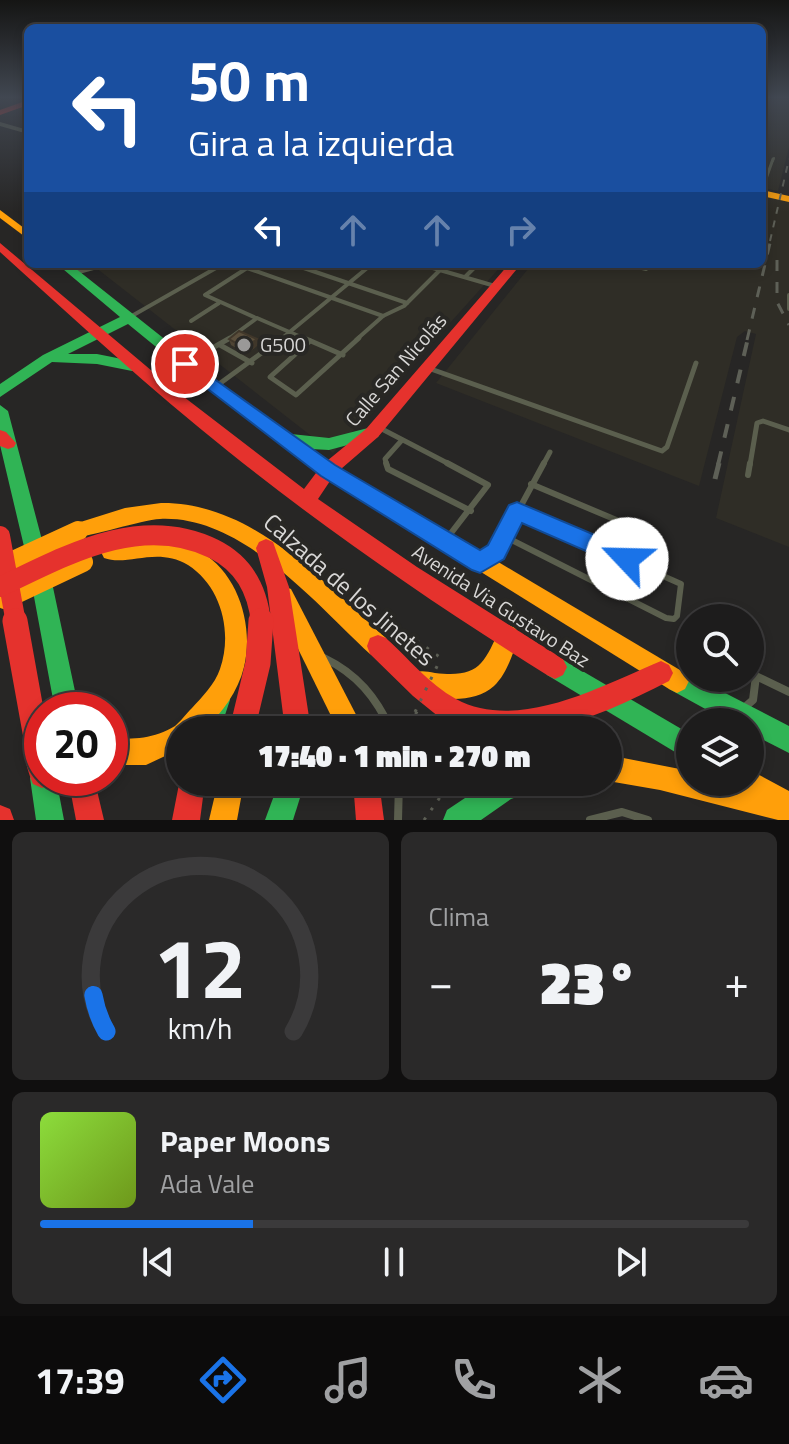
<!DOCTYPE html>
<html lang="es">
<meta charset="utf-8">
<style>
body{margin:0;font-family:"Titillium Web",sans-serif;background:#2a2929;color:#f1f3f6;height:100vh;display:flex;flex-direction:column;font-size:30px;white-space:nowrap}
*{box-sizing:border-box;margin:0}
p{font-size:26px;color:#a0a1a3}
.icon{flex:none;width:44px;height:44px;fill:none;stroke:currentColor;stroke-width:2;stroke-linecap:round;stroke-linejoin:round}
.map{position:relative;height:820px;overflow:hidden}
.sheet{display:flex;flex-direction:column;gap:12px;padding:12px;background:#100f0f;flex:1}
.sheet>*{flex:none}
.hud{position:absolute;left:24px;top:24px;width:742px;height:244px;border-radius:12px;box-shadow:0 4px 12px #0003,0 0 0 2px #3b3a3b;background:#1a4fa0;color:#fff;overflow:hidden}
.buttons{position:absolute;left:676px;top:604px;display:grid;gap:16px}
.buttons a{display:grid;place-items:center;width:88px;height:88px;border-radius:50%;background:#1d1c1c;box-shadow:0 4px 12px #0003,0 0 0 2px #3b3a3b;font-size:40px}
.speed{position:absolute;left:24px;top:692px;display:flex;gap:16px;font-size:40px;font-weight:700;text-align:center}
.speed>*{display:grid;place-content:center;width:104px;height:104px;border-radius:50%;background:#1d1c1c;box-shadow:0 4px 12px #0003,0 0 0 2px #3b3a3b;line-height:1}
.speed .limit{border:12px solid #d22;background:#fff;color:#111}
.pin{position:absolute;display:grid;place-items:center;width:68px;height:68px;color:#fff;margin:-34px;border:4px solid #fff;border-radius:50%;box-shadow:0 2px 8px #0007}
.me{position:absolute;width:88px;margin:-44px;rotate:294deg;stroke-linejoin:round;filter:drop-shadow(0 0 6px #0008)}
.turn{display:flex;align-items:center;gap:28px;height:168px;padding:0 32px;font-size:36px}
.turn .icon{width:104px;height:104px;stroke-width:2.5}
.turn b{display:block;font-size:56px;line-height:68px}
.lanes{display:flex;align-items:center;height:76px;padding:0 32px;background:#0003;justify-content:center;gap:40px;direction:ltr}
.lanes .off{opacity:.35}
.big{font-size:60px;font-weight:800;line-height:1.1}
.sheet .widget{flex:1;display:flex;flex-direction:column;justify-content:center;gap:12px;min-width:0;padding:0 28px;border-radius:12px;background:#2a2929}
.sheet .dial{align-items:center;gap:0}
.dial svg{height:208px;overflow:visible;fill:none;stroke:#3b3a3b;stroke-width:7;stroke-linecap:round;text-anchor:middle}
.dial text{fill:#f1f3f6;stroke:none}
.song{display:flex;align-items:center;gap:24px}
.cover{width:96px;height:96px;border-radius:12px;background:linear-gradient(135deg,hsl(90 70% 55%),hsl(80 70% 35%))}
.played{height:8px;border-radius:4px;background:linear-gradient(90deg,#1a73e8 30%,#3b3a3b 30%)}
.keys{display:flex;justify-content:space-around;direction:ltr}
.heat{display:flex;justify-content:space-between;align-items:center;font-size:44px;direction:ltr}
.sheet .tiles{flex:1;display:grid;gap:12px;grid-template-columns:1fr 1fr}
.widget:last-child{grid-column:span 2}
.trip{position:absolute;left:166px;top:716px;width:456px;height:80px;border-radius:40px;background:#1d1c1c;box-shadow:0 4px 12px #0003,0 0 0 2px #3b3a3b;font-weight:800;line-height:80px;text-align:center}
.dock{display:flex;height:128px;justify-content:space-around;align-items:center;background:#0c0b0b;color:#a0a1a3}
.dock .icon{width:56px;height:56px}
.dock .current{color:#1a73e8}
.dock b{font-size:36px;color:#f1f3f6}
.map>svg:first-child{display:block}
</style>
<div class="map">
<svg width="789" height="820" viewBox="0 0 789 820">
<rect width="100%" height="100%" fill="#272625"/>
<g fill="#2f2d26">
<polygon points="762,98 789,98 789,147 778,191 762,188"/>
<polygon points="762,195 789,201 789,547 716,518 756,334 745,331 737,337 699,486 436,383 532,264 762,264"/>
<polygon points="91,264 503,264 333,453"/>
</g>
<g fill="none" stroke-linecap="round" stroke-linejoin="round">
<g stroke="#5c5e54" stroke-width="3" stroke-dasharray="3 9" stroke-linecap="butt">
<polyline points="408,648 416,640 441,658"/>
<polyline points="415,712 443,730"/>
<polyline points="424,820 441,796 439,782"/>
</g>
<polyline stroke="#5b5f4e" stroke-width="2" points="773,161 774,158"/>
<polyline stroke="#5b5f4e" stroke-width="3" points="762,190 773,159"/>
<g stroke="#5b5f4e" stroke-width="4">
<polyline points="151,264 155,267 162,264"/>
<polyline points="233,264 247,268 205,295 256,318"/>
<polyline points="292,264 407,303"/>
<polyline points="419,264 495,286"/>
<polyline points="626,264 646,269"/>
<polyline points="247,268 383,316"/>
<polyline points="75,273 108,264"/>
<polyline points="465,277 478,264"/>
<polyline points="789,295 789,309"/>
<polyline points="130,317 223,264"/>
<polyline points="191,321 219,303"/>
<polyline points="227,340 257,318 308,340"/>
<polyline points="280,340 372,264"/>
<polyline points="356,340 383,316 404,306 440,270"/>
</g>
<g stroke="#5b5f4e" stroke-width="5">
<polyline points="304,338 343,355"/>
<polyline points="310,341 270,377 296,395 359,338"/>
<polyline points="220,345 252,363"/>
<polyline points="186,363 230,338"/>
<polyline points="428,368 662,451 667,447 696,363"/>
<polyline points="215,387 282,338"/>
<polyline points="378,427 451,465"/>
<polyline points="387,465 385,459 402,440"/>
<polyline points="543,465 550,452"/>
<polyline points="750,465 757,423 763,421 789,430"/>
</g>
<g stroke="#5b5f4e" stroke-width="6">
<polyline points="386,463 388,469 471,511"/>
<polyline points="447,463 488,485 448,537"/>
<polyline points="748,475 750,463"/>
<polyline points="531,484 633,527 627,559"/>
<polyline points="504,536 666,618 674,619 677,616 681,584 517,511"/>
<polyline points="487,558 496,552 544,463"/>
</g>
<g stroke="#5b5f4e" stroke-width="8">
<path d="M 324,658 C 357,674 376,697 391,730"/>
<polyline points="745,707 753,700 756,676 789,692"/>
<polyline points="398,820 399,782"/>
<polyline points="590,820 622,812 648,820"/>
</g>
<polygon fill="#5b5f4e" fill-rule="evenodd" points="0,122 28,130 28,134 0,126"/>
<g fill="#30b455" fill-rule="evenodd">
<polygon points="57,264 70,264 220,383 291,434 329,438 372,427 378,429 380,433 378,437 329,450 311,449 319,457 316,462 304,462 210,391 128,324 68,354 97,354 132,361 137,363 139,366 137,369 132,371 97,364 52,362 0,397 0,384 43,355 120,317"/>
<polygon points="0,405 8,411 47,559 79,710 55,710 27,559 0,445"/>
<polygon points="555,655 690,734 690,761 547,675 543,667 547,659"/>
<polygon points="677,669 690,675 690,678 696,678 789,726 789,753 750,733 750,722 729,722 669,689 665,681 669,673"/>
<polygon points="218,688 227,691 230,700 220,730 194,730 209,691"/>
<polygon points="42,765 42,778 56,778 64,820 36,820 30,778 34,769"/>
<polygon points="279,782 305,782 293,820 265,820"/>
<polygon points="489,782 537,782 533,791 511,799 481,820 443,820 447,810"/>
</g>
<g fill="#ff9f0a" fill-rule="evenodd">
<polygon points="762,190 789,196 789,202 762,196"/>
<polygon points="0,210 28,231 28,239 0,218"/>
<polygon points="310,450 685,673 689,681 685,689 677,693 669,689 304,462 301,457 304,452"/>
<path d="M 161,503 C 253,502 322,582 386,638 L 389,646 L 386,654 L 378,657 L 370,654 C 315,603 242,515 160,519 C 140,520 81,540 71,537 L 68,531 L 71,525 L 125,508 Z"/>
<path d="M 154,538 C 170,541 187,544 201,552 C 239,574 254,627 244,667 C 238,692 222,712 205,730 L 180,730 L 180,749 L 146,765 L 110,765 L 110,739 C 134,739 154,739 175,726 C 180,722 186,714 192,708 C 202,697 215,684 220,669 C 233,632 221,586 188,565 C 156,546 128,567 104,558 L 101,552 L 104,546 Z"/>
<polygon points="283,586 291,589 364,730 338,730 272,596 275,589"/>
<path d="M 508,625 L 516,628 L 519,636 C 513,653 507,674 494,686 C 473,705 434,700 410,690 L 406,682 L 410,674 C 419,670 425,671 435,673 C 478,678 484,665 500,628 Z"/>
<polygon points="608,755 690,771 690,782 750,782 750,770 789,791 789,820 778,820 660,790 608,781"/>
<polygon points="218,782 244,782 237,820 209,820"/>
</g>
<g fill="#e5322d" fill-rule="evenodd">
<polygon points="28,100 28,105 0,115 0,110"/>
<path d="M 0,243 L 171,387 L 304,489 L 322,465 L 366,429 L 509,264 L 521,264 L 378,437 L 334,475 L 318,499 L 417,567 L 563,659 L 567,667 L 563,675 L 555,679 L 547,675 C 437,606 330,533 229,452 C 150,389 75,320 0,252 Z"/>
<polygon points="0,430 6,432 16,443 14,447 8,449 0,446"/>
<polygon points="266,539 273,542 289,587 311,730 285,730 267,587 256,548 259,542"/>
<path d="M 378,635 L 386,638 C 408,658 429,684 456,699 C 519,733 603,685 661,661 L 669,665 L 673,673 L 669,681 C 630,701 588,721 544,730 L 471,730 L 439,717 L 413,696 L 370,654 L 367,646 L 370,638 Z"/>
<path d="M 35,719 L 42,722 L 42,778 L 54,778 L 51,784 L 42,788 L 33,784 C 26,768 19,740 26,723 Z"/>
<polygon points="68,778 94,778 104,820 76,820"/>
<polygon points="180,779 180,782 205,782 200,820 172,820"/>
<polygon points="353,782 379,782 384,820 356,820"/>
<polygon points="0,805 10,809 14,820 0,820"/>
</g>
<polyline stroke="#5e6057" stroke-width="2" stroke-dasharray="7 7" stroke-linecap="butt" points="770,241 789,159"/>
<g stroke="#5e6057" stroke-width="3" stroke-dasharray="11 11" stroke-linecap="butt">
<polyline points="777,260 777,302 789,325"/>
<polyline points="747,340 771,239"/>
</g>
<polyline stroke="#5e6057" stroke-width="4" stroke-dasharray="14 14" stroke-linecap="butt" points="718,465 748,338"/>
<polyline stroke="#5e6057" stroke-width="5" stroke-dasharray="17 17" stroke-linecap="butt" points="715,479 719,463"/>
<polyline stroke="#5c5e54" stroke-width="3" stroke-dasharray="3 9" stroke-linecap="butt" points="415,712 441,658"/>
<g stroke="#ff9f0a" stroke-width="20">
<polyline points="0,567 78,531"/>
<polyline points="5,599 83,562"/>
</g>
<g stroke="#e5322d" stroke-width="20">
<polyline points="0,536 16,623"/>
<path d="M 0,587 C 67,555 141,513 214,549 C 244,564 258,591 261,623"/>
</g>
<g stroke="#e5322d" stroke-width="25">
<polyline points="15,621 35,732"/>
<polyline points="242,730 258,663 261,621"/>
</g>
</g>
<polygon fill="#4e4434" points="229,339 257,339 258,345 247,354 231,345"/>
<polygon fill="#40372a" points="257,339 258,345 247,354 245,348"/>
<polygon fill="#5b4f3c" stroke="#40372a" stroke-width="2" points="239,331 257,339 245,348 229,339"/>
<linearGradient id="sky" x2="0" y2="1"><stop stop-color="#151514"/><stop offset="0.46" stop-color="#414751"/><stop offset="1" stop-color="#414751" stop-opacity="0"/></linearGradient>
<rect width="789" height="212" fill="url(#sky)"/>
<polygon fill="#1a73e8" stroke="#114b97" stroke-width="2" points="185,358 335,465 480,550 488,545 509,505 517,502 635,552 638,559 635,566 627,569 522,523 504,559 480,573 472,570 321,476 179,367 177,364"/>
<circle fill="#9a9998" stroke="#282724" stroke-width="3" cx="244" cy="345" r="8"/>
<g text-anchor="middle" stroke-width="8" stroke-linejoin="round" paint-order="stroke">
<g font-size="20" fill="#d8d7d6" stroke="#282724" text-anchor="start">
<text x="260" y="352">G500</text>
</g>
<g font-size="20" fill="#d8d7d6" stroke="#282724">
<text transform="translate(396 370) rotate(-49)" y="7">Calle San Nicolás</text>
<text transform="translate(501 606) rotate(33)" y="7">Avenida Via Gustavo Baz</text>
</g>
<g font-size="24" fill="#d8d7d6" stroke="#282724">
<text transform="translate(349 590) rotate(41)" y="8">Calzada de los Jinetes</text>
</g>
</g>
</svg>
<div class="buttons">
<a><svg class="icon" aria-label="search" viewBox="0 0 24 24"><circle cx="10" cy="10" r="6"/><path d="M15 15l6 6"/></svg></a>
<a><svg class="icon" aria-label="layers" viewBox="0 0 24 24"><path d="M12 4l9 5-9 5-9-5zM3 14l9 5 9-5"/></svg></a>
</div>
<div class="speed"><div class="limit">20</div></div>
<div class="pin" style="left:185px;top:364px;background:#d93025"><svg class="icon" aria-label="arrive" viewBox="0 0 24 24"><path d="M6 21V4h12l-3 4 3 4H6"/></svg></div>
<svg class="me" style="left:627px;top:559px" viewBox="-20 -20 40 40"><circle r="19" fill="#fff"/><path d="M0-13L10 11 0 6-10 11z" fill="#1a73e8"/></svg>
<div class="trip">17:40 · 1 min · 270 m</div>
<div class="hud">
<div class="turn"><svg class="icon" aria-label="left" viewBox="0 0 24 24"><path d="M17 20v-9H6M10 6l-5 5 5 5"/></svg><div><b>50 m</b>Gira a la izquierda</div></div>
<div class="lanes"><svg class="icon" aria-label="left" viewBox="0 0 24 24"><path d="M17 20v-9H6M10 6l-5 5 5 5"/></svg><svg class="icon off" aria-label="ahead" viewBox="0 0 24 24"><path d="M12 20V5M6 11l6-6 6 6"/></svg><svg class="icon off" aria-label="ahead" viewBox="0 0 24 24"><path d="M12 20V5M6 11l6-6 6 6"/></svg><svg class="icon off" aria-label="right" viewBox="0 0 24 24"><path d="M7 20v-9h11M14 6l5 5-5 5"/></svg></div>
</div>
</div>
<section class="sheet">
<div class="tiles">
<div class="widget dial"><svg viewBox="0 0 100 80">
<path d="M14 69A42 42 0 1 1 86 69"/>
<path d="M14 69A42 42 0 0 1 9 55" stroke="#1a73e8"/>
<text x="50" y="56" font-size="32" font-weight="700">12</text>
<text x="50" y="72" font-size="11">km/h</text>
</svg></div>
<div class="widget"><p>Clima</p>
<div class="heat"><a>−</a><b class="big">23°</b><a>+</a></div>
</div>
<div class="widget">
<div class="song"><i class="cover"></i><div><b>Paper Moons</b><p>Ada Vale</p></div></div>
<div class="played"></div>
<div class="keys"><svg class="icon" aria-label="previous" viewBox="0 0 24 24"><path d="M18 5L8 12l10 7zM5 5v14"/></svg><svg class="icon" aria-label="pause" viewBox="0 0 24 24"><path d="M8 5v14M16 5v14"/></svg><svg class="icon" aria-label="next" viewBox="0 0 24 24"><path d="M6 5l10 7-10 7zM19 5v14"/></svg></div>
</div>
</div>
</section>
<nav class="dock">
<b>17:39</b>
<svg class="icon current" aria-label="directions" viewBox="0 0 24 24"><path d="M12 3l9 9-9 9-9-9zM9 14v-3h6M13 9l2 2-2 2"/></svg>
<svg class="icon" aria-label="music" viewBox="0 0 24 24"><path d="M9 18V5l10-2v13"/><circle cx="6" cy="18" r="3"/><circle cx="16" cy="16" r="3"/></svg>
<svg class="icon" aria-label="phone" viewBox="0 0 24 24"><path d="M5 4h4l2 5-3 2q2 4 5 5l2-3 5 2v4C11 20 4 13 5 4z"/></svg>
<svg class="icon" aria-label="climate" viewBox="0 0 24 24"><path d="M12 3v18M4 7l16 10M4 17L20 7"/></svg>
<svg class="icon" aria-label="car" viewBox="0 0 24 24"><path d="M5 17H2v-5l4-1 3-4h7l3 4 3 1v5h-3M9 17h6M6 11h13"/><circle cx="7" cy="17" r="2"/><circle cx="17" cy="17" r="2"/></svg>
</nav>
